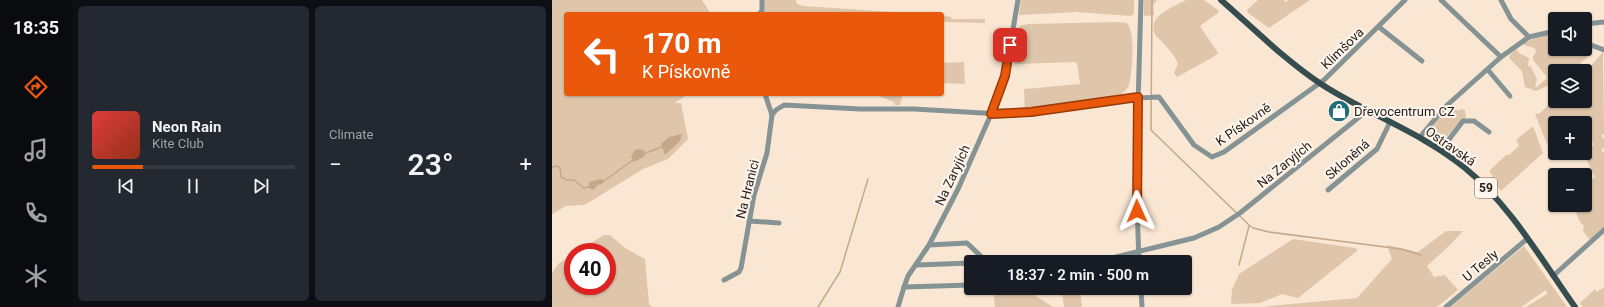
<!DOCTYPE html>
<meta charset="utf-8">
<style>
body{margin:0;font-family:Roboto,sans-serif;background:#242831;color:#f1f3f6;height:100vh;display:flex;flex-direction:column;font-size:15px;white-space:nowrap}
*{box-sizing:border-box;margin:0}
p{font-size:13px;color:#9ea1a6}
.icon{flex:none;width:22px;height:22px;fill:none;stroke:currentColor;stroke-width:2;stroke-linecap:round;stroke-linejoin:round}
.map{position:relative;flex:1;overflow:hidden}
.panel{display:flex;flex-direction:column;gap:6px;padding:6px;background:#0d0f14;width:480px}
.panel>*{flex:none}
.banner{position:absolute;left:12px;top:12px;width:380px;height:84px;border-radius:4px;box-shadow:0 1px 3px #0004;background:#ea580c;color:#fff;overflow:hidden}
.fabs{position:absolute;left:996px;top:12px;display:grid;gap:8px}
.fabs a{display:grid;place-items:center;width:44px;height:44px;border-radius:4px;background:#171b24;box-shadow:0 1px 3px #0004;font-size:20px}
.speed{position:absolute;left:12px;top:243px;display:flex;gap:8px;font-size:20px;font-weight:700;text-align:center}
.speed>*{display:grid;place-content:center;width:52px;height:52px;border-radius:50%;background:#171b24;box-shadow:0 1px 3px #0004;line-height:1}
.speed .limit{border:6px solid #d22;background:#fff;color:#111}
.pin{position:absolute;display:grid;place-items:center;width:34px;height:34px;color:#fff;margin:-17px;border-radius:8px;box-shadow:0 2px 6px #0006}
.me{position:absolute;width:44px;margin:-22px;rotate:359deg;stroke-linejoin:round;filter:drop-shadow(0 0 3px #0008)}
.turn{display:flex;align-items:center;gap:14px;height:84px;padding:0 12px;font-size:18px}
.turn .icon{width:52px;height:52px;stroke-width:2.5}
.turn b{display:block;font-size:28px;line-height:34px}
.big{font-size:30px;font-weight:600;line-height:1.1}
.panel .tile{flex:1;display:flex;flex-direction:column;justify-content:center;gap:6px;min-width:0;padding:0 14px;border-radius:6px;background:#242831}
.song{display:flex;align-items:center;gap:12px}
.cover{width:48px;height:48px;border-radius:6px;background:linear-gradient(135deg,hsl(0 70% 55%),hsl(10 70% 35%))}
.played{height:4px;border-radius:2px;background:linear-gradient(90deg,#ea580c 25%,#363941 25%)}
.keys{display:flex;justify-content:space-around;direction:ltr}
.heat{display:flex;justify-content:space-between;align-items:center;font-size:22px;direction:ltr}
.panel .tiles{flex:1;display:grid;gap:6px;grid-template-columns:repeat(2,1fr)}
.trip{position:absolute;left:412px;top:255px;width:228px;height:40px;border-radius:4px;background:#171b24;box-shadow:0 1px 3px #0004;font-weight:600;line-height:40px;text-align:center}
main{display:flex;flex:1;min-height:0}
.tab-bar{display:flex;flex-direction:column;width:72px;justify-content:space-around;align-items:center;background:#090b0e;color:#9ea1a6}
.tab-bar .icon{width:28px;height:28px}
.tab-bar .current{color:#ea580c}
.tab-bar b{font-size:18px;color:#f1f3f6}
.map>svg:first-child{display:block}
</style>
<main>
<nav class="tab-bar">
<b>18:35</b>
<svg class="icon current" aria-label="directions" viewBox="0 0 24 24"><path d="M12 3l9 9-9 9-9-9zM9 14v-3h6M13 9l2 2-2 2"/></svg>
<svg class="icon" aria-label="music" viewBox="0 0 24 24"><path d="M9 18V5l10-2v13"/><circle cx="6" cy="18" r="3"/><circle cx="16" cy="16" r="3"/></svg>
<svg class="icon" aria-label="phone" viewBox="0 0 24 24"><path d="M5 4h4l2 5-3 2q2 4 5 5l2-3 5 2v4C11 20 4 13 5 4z"/></svg>
<svg class="icon" aria-label="climate" viewBox="0 0 24 24"><path d="M12 3v18M4 7l16 10M4 17L20 7"/></svg>
</nav>
<section class="panel">
<div class="tiles">
<div class="tile">
<div class="song"><i class="cover"></i><div><b>Neon Rain</b><p>Kite Club</p></div></div>
<div class="played"></div>
<div class="keys"><svg class="icon" aria-label="previous" viewBox="0 0 24 24"><path d="M18 5L8 12l10 7zM5 5v14"/></svg><svg class="icon" aria-label="pause" viewBox="0 0 24 24"><path d="M8 5v14M16 5v14"/></svg><svg class="icon" aria-label="next" viewBox="0 0 24 24"><path d="M6 5l10 7-10 7zM19 5v14"/></svg></div>
</div>
<div class="tile"><p>Climate</p>
<div class="heat"><a>−</a><b class="big">23°</b><a>+</a></div>
</div>
</div>
</section>
<div class="map">
<svg width="1052" height="307" viewBox="0 0 1052 307">
<rect width="100%" height="100%" fill="#fae7d3"/>
<g fill="#dfc6ab">
<polygon points="0,0 150,0 159,14 82,14 80,11 78,14 14,14 14,94 136,94 123,103 129,103 136,139 116,159 91,169 36,203 31,205 14,206 0,214"/>
<polygon points="212,0 244,0 245,4 251,6 372,14 213,14"/>
<polygon points="469,0 582,0 582,14 579,16 524,12 467,15"/>
<polygon points="592,0 605,0 601,5 602,15 592,16"/>
<path d="M 634,0 L 652,0 L 666,10 L 667,12 L 648,26 L 666,53 L 663,56 L 625,77 L 622,73 L 626,64 C 622,53 612,44 604,36 C 593,16 620,8 634,0 Z"/>
<polygon points="706,0 731,0 734,2 736,0 758,0 717,28 696,13 695,10"/>
<polygon points="390,15 399,17 400,19 433,19 433,23 390,22"/>
<path d="M 566,22 L 575,23 C 584,33 580,72 577,85 C 575,89 573,92 569,94 L 529,103 L 473,111 L 472,89 L 528,84 L 525,64 L 524,62 L 462,64 L 468,26 L 476,24 Z"/>
<path d="M 1003,33 L 1003,49 L 1033,49 L 1033,42 L 1041,47 L 1041,50 L 1037,52 L 1034,59 L 1029,62 L 1025,71 L 1003,71 L 1003,91 L 1000,84 L 984,91 L 973,87 L 970,71 L 958,59 L 957,56 L 964,49 L 967,53 L 977,58 L 976,66 L 979,67 L 985,79 L 983,87 L 985,87 L 994,79 L 995,77 L 981,60 L 981,56 L 983,54 L 984,50 C 980,46 975,47 970,44 L 978,40 Z"/>
<polygon points="1051,52 1052,134 1049,135 1052,140 1052,147 1049,150 1052,153 1052,228 1038,240 1031,231 1032,226 1028,222 1021,205 1033,205 1033,185 1043,177 1035,161 1036,150 1033,147 1033,138 1037,147 1042,145 1038,136 1033,138 1033,123 1003,123 1003,145 997,149 983,114 988,113 1003,99 1003,101 1033,101 1033,73"/>
<polygon points="412,62 413,84 390,83 390,63"/>
<polygon points="322,94 351,94 348,105 343,105 342,102"/>
<path d="M 900,105 L 906,111 L 910,109 L 913,110 L 914,118 C 902,123 900,137 888,141 L 876,134 L 875,131 L 893,109 Z"/>
<polygon points="981,126 991,153 949,191 939,179 941,176 937,171 954,155 957,155 967,146 964,140"/>
<polygon points="894,231 911,231 897,246 875,266 882,277 893,275 906,290 885,307 708,307 805,298 840,259 835,245 866,252"/>
<polygon points="52,235 58,235 73,248 93,259 97,304 100,307 0,307 0,273 6,264 21,254 21,286 55,286 55,252 24,252"/>
<polygon points="741,239 803,248 806,250 746,298 730,294 708,303 679,304 680,290 687,274"/>
<polygon points="972,246 1015,307 974,307 995,294 994,290 969,307 898,307"/>
<polygon points="1052,287 1052,307 1031,307 1028,303 1043,289 1045,292"/>
<polygon points="441,288 474,288 476,291 501,307 443,307"/>
<polygon points="528,288 530,307 512,307 510,290"/>
</g>
<g fill="#c4a889">
<polygon points="130,134 128,141 113,155 109,144 117,137"/>
<polygon points="85,149 92,150 93,153 92,157 82,162 79,157 82,151"/>
<polygon points="50,179 52,181 50,184 46,185 41,190 37,188 37,182"/>
</g>
<g fill="none" stroke-linecap="round" stroke-linejoin="round">
<g stroke="#c4a889" stroke-width="1.5">
<polyline points="600,0 599,130 697,225 701,228 717,232 849,249 869,255"/>
<polyline points="91,154 110,147"/>
<polyline points="0,167 4,166 8,168 9,177 15,180 22,180 32,188 37,187"/>
<polyline points="52,181 81,160"/>
<polyline points="687,265 697,226"/>
<polyline points="266,307 288,272 316,179"/>
</g>
<g stroke="#869395" stroke-width="5">
<polyline points="889,0 949,57"/>
<polyline points="949,0 959,19 977,37"/>
<polyline points="207,14 210,11 210,0"/>
<polyline points="1033,24 1052,22"/>
<polyline points="827,27 870,61"/>
<polyline points="1033,40 1039,45 1052,50"/>
<polyline points="936,70 958,96"/>
<polyline points="220,115 224,110 232,105 308,109 362,109 448,114 511,108 565,99 607,97 642,145 660,157 672,152 772,80 853,0"/>
<polyline points="868,137 893,107 949,57 977,37 1003,31"/>
<polyline points="889,150 911,121 922,121 937,132"/>
<polyline points="776,190 825,149 838,122"/>
<polyline points="197,221 227,223"/>
<polyline points="377,245 415,243 435,262"/>
<polyline points="543,262 642,238 667,227 688,213 816,110"/>
<polyline points="587,262 584,176 589,0"/>
<polyline points="364,265 419,263"/>
<polyline points="1001,276 1052,230"/>
<polyline points="172,280 187,272 189,268 202,195 215,153 220,115 213,94"/>
<polyline points="419,285 352,287 356,276 377,245 406,189 440,112 453,76 466,0"/>
<polyline points="589,288 590,307"/>
<polyline points="346,307 352,287"/>
<polyline points="894,307 975,239"/>
</g>
<path stroke="#364d50" stroke-width="6" d="M 669,0 C 701,28 733,60 769,84 C 815,114 869,132 913,168 C 958,205 989,259 1023,307"/>
</g>
<g fill="none" stroke-linecap="round" stroke-linejoin="round">
<g stroke="#983908" stroke-width="10">
<polyline id="route" points="458,45 453,76 439,114 479,112 586,97 585,211"/>
</g>
<use href="#route" stroke="#ea580c" stroke-width="7"/>
</g>
<defs>
<g id="shop-disc" transform="scale(1.15)"><circle r="9.5" fill="#236d76" stroke="#fef6ee"/><path d="M-5-2.5h2.3a2.7 3.5 0 0 1 5.4 0H5L5.5 6h-11ZM-1.5-2.5h3a1.5 2.3 0 0 0-3 0Z" fill="#fff"/></g>
</defs>
<g fill-rule="evenodd">
<use href="#shop-disc" x="787" y="111"/>
</g>
<g text-anchor="middle" stroke-width="4" stroke-linejoin="round" paint-order="stroke">
<rect fill="#fef6ee" stroke="#666058" stroke-width="1" x="923" y="178" width="22" height="20" rx="3"/>
<g font-size="12" font-weight="bold" fill="#251f17">
<text x="934" y="192">59</text>
</g>
<g font-size="13" fill="#251f17" stroke="#fef6ee">
<text transform="translate(790 48) rotate(-44)" y="5">Klimšova</text>
<text transform="translate(691 124) rotate(-35)" y="5">K Pískovně</text>
<text transform="translate(899 146) rotate(35)" y="5">Ostravská</text>
<text transform="translate(795 159) rotate(-41)" y="5">Skloněná</text>
<text transform="translate(732 164) rotate(-39)" y="5">Na Zaryjích</text>
<text transform="translate(400 175) rotate(-65)" y="5">Na Zaryjích</text>
<text transform="translate(195 189) rotate(-76)" y="5">Na Hranici</text>
<text transform="translate(928 265) rotate(-40)" y="5">U Tesly</text>
</g>
<g font-size="13" fill="#251f17" stroke="#fef6ee" text-anchor="start">
<text x="802" y="116">Dřevocentrum CZ</text>
</g>
</g>
</svg>
<div class="fabs">
<a><svg class="icon" aria-label="sound" viewBox="0 0 24 24"><path d="M4 9h4l5-4v14l-5-4H4zM17 9q2 3 0 6"/></svg></a>
<a><svg class="icon" aria-label="layers" viewBox="0 0 24 24"><path d="M12 4l9 5-9 5-9-5zM3 14l9 5 9-5"/></svg></a>
<a>+</a>
<a>−</a>
</div>
<div class="speed"><div class="limit">40</div></div>
<div class="pin" style="left:458px;top:45px;background:#d93025"><svg class="icon" aria-label="arrive" viewBox="0 0 24 24"><path d="M6 21V4h12l-3 4 3 4H6"/></svg></div>
<svg class="me" style="left:585px;top:211px" viewBox="-20 -20 40 40"><path d="M0-17L14 15 0 8-14 15z" fill="#ea580c" stroke="#fff" stroke-width="4"/></svg>
<div class="trip">18:37 · 2 min · 500 m</div>
<div class="banner">
<div class="turn"><svg class="icon" aria-label="left" viewBox="0 0 24 24"><path d="M17 20v-9H6M10 6l-5 5 5 5"/></svg><div><b>170 m</b>K Pískovně</div></div>
</div>
</div>
</main>
